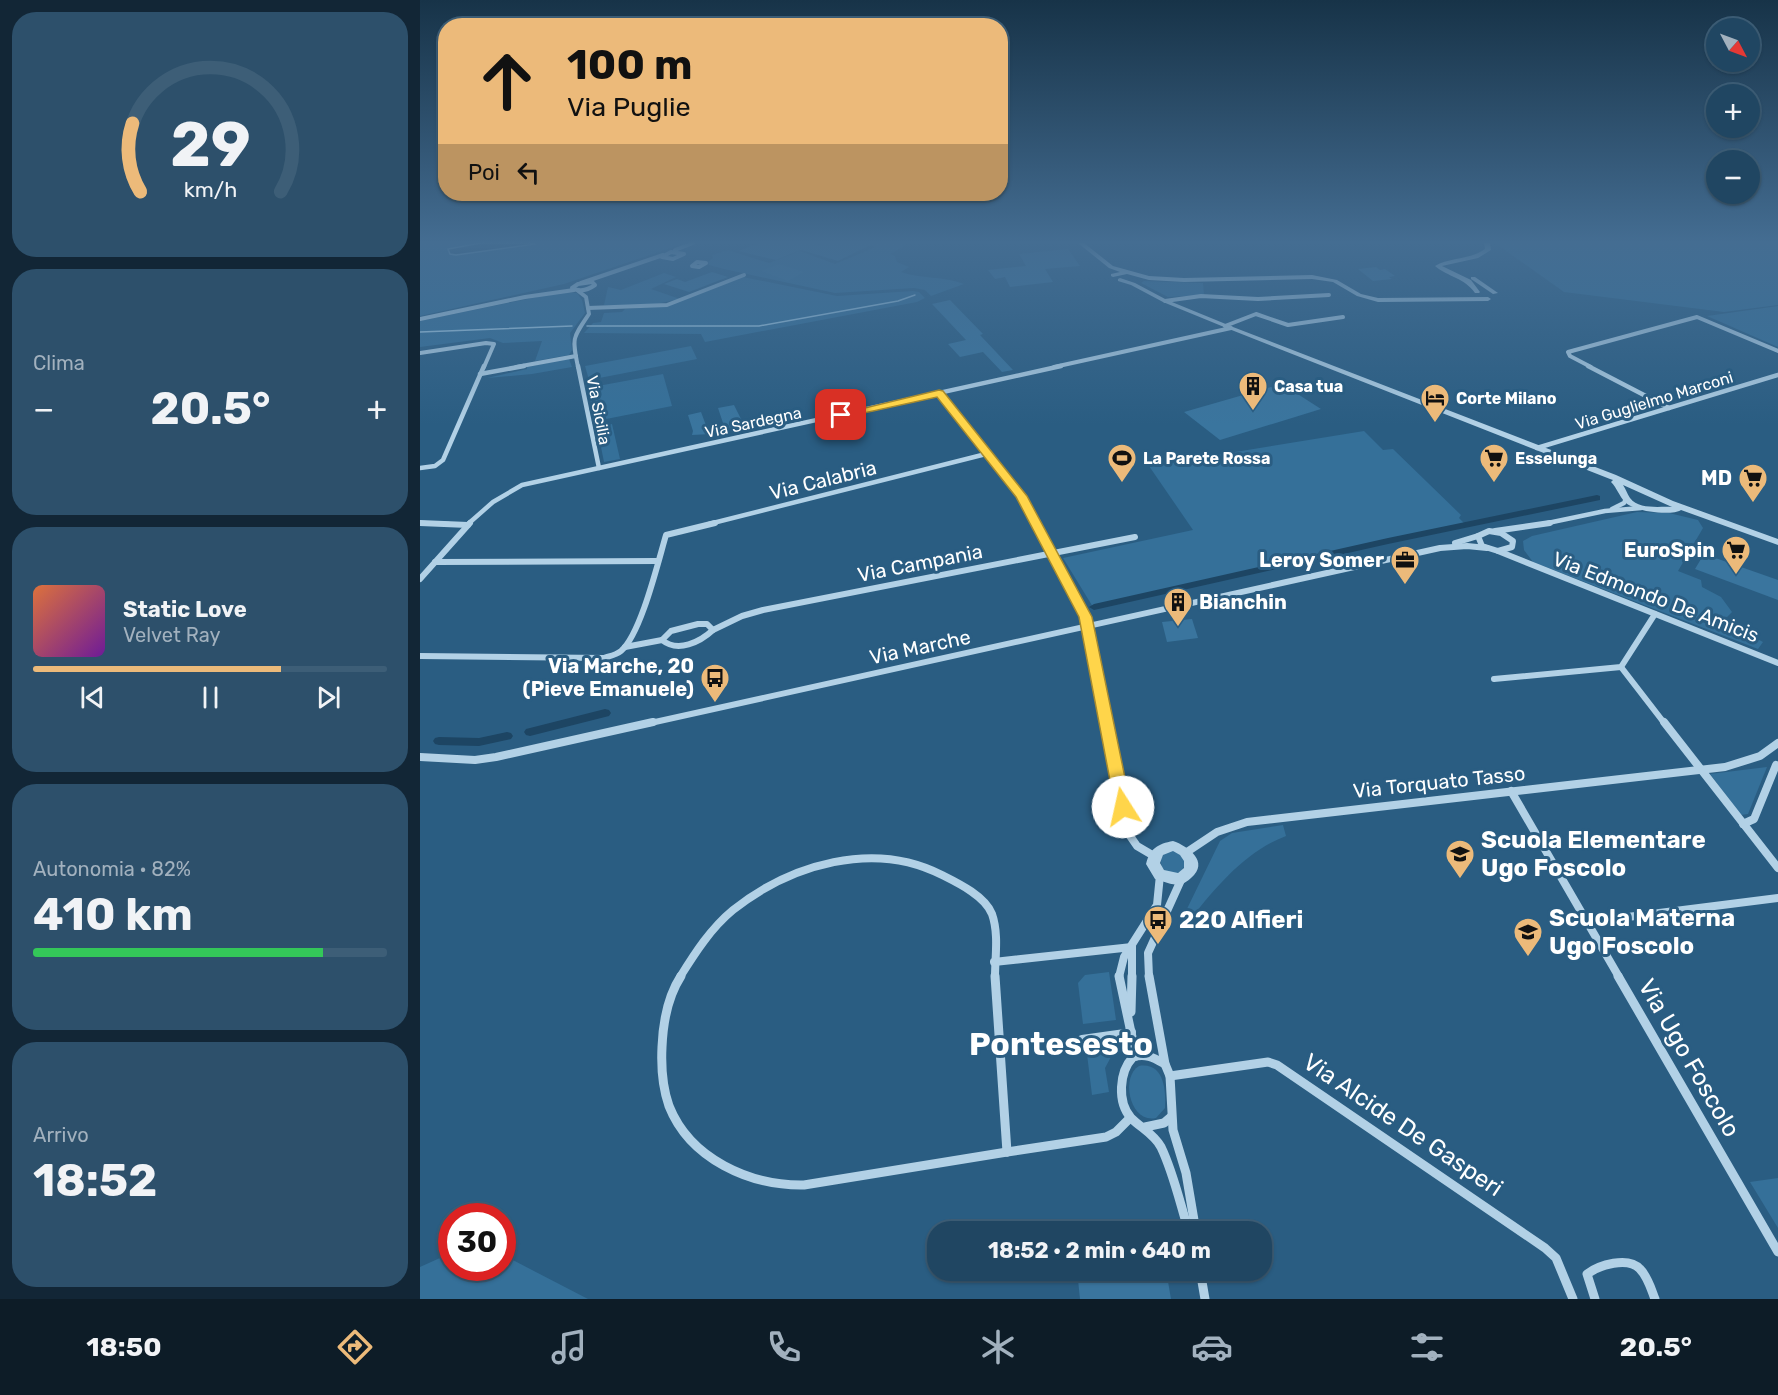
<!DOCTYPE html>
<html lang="it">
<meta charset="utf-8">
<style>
body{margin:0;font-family:Rubik,sans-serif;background:#2d506b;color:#f1f3f6;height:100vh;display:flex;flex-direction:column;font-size:22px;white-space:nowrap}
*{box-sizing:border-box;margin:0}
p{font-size:20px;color:#a2b1be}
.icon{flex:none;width:33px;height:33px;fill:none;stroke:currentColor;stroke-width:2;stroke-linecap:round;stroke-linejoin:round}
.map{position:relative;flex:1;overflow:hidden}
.sheet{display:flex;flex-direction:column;gap:12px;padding:12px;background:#122636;width:420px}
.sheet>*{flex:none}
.banner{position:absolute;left:18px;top:18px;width:570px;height:183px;border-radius:24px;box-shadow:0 2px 4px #0004,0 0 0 2px #3d5e77;background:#ecba7a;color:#111;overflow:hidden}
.needle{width:39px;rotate:131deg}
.buttons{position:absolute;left:1286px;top:18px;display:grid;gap:12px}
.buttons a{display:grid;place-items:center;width:54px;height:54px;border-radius:50%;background:#204662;box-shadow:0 2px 4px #0004,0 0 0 2px #3d5e77;font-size:30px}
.speed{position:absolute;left:18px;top:1203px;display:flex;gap:12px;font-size:30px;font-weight:700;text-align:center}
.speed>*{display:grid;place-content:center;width:78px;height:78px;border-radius:50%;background:#204662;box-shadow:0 2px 4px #0004,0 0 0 2px #3d5e77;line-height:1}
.speed .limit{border:9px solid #d22;background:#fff;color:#111}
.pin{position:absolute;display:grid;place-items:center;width:51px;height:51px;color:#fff;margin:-26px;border-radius:12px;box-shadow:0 3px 9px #0006}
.me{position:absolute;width:66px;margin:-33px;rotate:350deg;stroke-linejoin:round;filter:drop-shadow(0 0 4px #0008)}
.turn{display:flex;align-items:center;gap:21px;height:126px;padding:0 30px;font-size:27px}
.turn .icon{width:78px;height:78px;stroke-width:2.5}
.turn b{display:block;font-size:42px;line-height:51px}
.then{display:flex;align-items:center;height:57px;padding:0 30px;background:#0003;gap:12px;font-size:22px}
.big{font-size:45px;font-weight:700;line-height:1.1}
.sheet .widget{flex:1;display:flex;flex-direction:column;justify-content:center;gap:9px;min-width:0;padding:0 21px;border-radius:24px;background:#2d506b}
.sheet .dial{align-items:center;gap:0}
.dial svg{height:156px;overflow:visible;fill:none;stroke:#3d5e77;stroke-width:7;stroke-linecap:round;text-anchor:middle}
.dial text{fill:#f1f3f6;stroke:none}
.song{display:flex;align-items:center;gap:18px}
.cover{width:72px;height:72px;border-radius:9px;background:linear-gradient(135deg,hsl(20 70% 55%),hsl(280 70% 35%))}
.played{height:6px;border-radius:3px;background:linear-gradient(90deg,#ecba7a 70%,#3d5e77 70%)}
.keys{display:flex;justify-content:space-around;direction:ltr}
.heat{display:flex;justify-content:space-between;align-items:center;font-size:33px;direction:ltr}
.charge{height:9px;border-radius:4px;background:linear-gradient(90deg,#34c759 82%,#3d5e77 0)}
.trip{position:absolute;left:507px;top:1221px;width:345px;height:60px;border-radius:24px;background:#204662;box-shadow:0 2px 4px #0004,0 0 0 2px #3d5e77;font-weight:700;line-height:60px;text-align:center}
.dock{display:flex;height:96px;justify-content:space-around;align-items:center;background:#0d1c27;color:#a2b1be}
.dock .icon{width:42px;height:42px}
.dock .on{color:#ecba7a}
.dock b{font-size:27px;color:#f1f3f6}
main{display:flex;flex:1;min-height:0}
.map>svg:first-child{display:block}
</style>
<main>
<section class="sheet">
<div class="widget dial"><svg viewBox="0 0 100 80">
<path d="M14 69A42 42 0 1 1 86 69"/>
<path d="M14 69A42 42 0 0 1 10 34" stroke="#ecba7a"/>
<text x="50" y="56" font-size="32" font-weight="700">29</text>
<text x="50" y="72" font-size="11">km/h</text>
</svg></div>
<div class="widget"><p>Clima</p>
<div class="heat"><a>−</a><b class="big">20.5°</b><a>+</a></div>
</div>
<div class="widget">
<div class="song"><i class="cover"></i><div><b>Static Love</b><p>Velvet Ray</p></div></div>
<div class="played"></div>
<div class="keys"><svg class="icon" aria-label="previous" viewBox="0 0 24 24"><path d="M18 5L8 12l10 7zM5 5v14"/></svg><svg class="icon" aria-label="pause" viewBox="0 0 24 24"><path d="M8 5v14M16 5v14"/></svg><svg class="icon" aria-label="next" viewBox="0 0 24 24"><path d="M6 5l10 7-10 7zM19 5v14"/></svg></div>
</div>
<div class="widget"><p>Autonomia · 82%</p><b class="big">410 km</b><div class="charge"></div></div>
<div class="widget"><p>Arrivo</p><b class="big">18:52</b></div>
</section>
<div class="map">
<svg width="1358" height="1299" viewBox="0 0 1358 1299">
<rect width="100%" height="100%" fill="#2a5d82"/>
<g fill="#357099">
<polygon points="0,243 265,243 144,284 0,316"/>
<path d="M 442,243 L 489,243 L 470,254 L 475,256 L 477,262 L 489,267 L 481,272 C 501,279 524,276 544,284 L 511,296 L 505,290 L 494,288 L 415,293 L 304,269 L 289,265 L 288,262 L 293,258 L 292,255 L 308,250 L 349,263 L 380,251 L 415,264 L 456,247 Z"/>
<polygon points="1075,243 1358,243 1358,305 1304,312 1144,292"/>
<polygon points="244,273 256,277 231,289 260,299 231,305 184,305 188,287 201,290"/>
<polygon points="323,277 417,296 493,291 499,292 505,298 497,302 285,342 281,334 164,333 173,323 181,322 184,313 202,312 205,309 247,306"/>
<polygon points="724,281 783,283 784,295 748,297 721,283"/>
<polygon points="142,292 157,293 162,300 165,313 150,333 152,350 149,355 115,361 122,341 83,343 70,338 0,347 0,321"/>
<polygon points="1358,306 1358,347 1287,316"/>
<polygon points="271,346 277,359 169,380 165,366"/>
<polygon points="149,359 152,367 112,374 67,378 107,369 107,367"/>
<polygon points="243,374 252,406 176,421 167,388"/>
<polygon points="192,424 200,459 184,462 177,427"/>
<polygon points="944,431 963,450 973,449 1041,515 1039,518 1045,524 673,607 643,558 773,530 729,466"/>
<polygon points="1217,512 1249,513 1278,520 1283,528 1258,571 1281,580 1282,587 1301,597 1312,612 1303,621 1343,642 1338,649 1113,562 1104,550 1103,541 1112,536"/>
<polygon points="1347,767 1328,814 1321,815 1290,774"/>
<path d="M 863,825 L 866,836 C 826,851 798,885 772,917 L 764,915 L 800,841 L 812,833 Z"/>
<circle cx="753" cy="862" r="12"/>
<polygon points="689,972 696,1020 663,1024 658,983 665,975"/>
<polygon points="699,1042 685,1068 689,1092 672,1095 666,1046"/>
<path d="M 719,1066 C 744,1062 746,1090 745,1108 L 736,1118 C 710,1124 700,1077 719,1066 Z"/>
<polygon points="1358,1178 1358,1228 1330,1182"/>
<polygon points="31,1253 32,1268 82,1268 83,1255 168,1299 0,1299 0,1267"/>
</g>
<polygon fill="#1d4563" stroke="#a7cee6" stroke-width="1.5" points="61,243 114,243 115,244 36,255 30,254 28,249"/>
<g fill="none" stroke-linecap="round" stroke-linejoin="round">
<g stroke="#a7cee6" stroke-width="1.5">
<polyline points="167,326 339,326 478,301 495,295"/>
<polyline points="0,332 152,326"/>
</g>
<g fill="#1d4563" fill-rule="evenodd">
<polygon points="1177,495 1180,496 1180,500 968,544 674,610 669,607 674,604 968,538"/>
<polygon points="185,709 189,710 191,713 189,716 110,736 106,735 104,732 106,729 110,728"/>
<polygon points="87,732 91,733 93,736 91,739 59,746 19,745 15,744 13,741 15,738 19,737 59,738"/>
</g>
</g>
<g fill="#3a759e">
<polygon points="339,243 398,243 397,244 400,245 406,243 454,243 418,261 381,250 356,260 318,251"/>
<polygon points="648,249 660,266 625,269 633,282 590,287 585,277 575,279 568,270 606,266 599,254"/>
<polygon points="359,264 384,272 368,281 341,271"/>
<polygon points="956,267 960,270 965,269 975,276 969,277 972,279 953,281 938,269"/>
<polygon points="292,272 308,277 269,292 244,284 257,279 265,282"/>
<polygon points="530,300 563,334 560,335 593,370 582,372 563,352 540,357 528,344 546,340 512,304"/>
<polygon points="862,384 901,409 800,440 764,412"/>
<polygon points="314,405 324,425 291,434 272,435 273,431 268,415 281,412 287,428 303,423 298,408"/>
<polygon points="1284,554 1358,580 1358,600 1275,569"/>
<polygon points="772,619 778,638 747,642 742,622"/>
<polygon points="657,1270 746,1270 751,1299 660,1299"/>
</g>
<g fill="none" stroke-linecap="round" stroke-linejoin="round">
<polyline stroke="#b2d1e6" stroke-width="8" points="662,1039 712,1032"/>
<g stroke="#b2d1e6" stroke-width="4">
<polyline points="255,250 273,243"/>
<polygon points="251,252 264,254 253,259 242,257"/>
<polygon points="277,262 286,263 279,267 272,266"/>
<path d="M 172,282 L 175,285 C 168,290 160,292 152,288 L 158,284 Z"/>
<polyline points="161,283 243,255"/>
<path d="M 157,290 L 166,297 L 169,314 C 152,339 152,338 158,367"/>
<polyline points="745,301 781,296 838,299 909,295"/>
<polyline points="168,308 247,305 324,275"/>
<polyline points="0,319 105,297 154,290"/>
<polyline points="805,326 836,314 868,325 923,317"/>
<polyline points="0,353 66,343 74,344 64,367"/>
<polyline points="96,367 156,356"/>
<polyline points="634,367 811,328"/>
<polyline points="1171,367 1150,356 1148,352 1277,317 1358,351"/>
</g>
<g stroke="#b2d1e6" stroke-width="4.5">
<polyline points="158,366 179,468"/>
<polyline points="1168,366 1249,408"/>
<polyline points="60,374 104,366"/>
<polyline points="519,393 602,496 617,524"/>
<polyline points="1117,448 1358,375"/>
<polyline points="0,468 15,466 23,460 64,366"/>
<polyline points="1192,509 1204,503 1206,499"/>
<polyline points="0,523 29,524"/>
<polyline points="48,524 73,502 102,485 641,366"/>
<polyline points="289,524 566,454"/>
<polyline points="1123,524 1185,511 1221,508"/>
</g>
<g stroke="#b2d1e6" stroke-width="6">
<polyline points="0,523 48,525"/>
<polyline points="616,523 666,617 687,724"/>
<polygon points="1069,531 1081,533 1093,541 1092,547 1078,551 1062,546 1058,536"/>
<polyline points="1075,531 1130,523"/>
<polyline points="1035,543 1058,536"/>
<polyline points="1078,551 1358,663"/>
<polyline points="15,562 237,561"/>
<polyline points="0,579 50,523"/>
<path d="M 278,624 L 287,624 L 293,630 C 280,642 258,653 242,640 L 251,631 Z"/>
<polyline points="293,630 322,616 343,610 715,537"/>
<polyline points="205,647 242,640"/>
<path d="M 0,656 L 184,658 C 190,656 196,655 201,651 C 221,634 238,562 246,535 L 295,523"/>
<polyline points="1201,667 1245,724"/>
<polyline points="1074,679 1201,667 1235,614"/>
<polyline points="226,724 1020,548 1047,546 1067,548"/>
</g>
<g stroke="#b2d1e6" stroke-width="8">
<polyline points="686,722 708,833 717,846 734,856"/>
<polyline points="1244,722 1358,868"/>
<polyline points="0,757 55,760 76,757 233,722"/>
<polyline points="1091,791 1199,977"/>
<polyline points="1323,824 1334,819 1356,765"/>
<polyline points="767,852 797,832 827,822 1305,767 1340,756 1358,743"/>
<polyline points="1168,922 1358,898"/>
<polyline points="574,962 712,947"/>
<path d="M 260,977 C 275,953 291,928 313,910 C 371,864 454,840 522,875 C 538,883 565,896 572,914 C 579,934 575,957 575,977"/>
<polyline points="699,977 704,957 737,905 740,875"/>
<polyline points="712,977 712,948"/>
<polyline points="729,977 728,953 761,880"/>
</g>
<g stroke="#b2d1e6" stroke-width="9">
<path d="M 261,976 C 248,996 243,1023 242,1047 C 241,1067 242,1086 249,1106 C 270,1159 330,1186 384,1185 L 587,1152"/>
<polyline points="575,976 587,1152"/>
<polyline points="699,976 716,1056"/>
<polyline points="729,976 745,1064 750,1076 753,1130 766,1173 776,1232"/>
<polyline points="1198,976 1358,1252"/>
<polyline points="711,1012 712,976"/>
<path d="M 745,1064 C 734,1058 726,1053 713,1057 C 699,1072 697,1102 711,1118 C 721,1128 734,1134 741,1147 C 754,1174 760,1204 769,1232"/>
<polyline points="750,1076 848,1062 857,1065 1125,1248 1136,1258 1153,1299"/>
<polyline points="725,1127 744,1123 751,1117"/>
<polyline points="587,1152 686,1137 696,1132 710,1118"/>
<polyline points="780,1270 785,1299"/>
<path d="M 1175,1299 L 1167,1274 C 1179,1265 1208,1256 1220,1269 C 1228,1277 1231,1289 1235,1299"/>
</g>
<g fill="#b2d1e6" fill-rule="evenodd">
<polygon points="658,243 664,243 693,266 729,276 764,278 892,275 917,280 941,294 958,298 1068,297 1071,299 1068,301 958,302 937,296 913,282 892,279 764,282 729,280 707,274 693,277 691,276 691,274 700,272 689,268"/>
<path d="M 1064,243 L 1070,243 L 1071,250 L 1058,258 L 1022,266 L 1051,280 L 1060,292 L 1059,293 L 1055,293 C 1045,278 1028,277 1015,266 C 1030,257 1050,260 1065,249 Z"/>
<polygon points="1051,277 1055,277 1078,293 1073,294 1051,279"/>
<path d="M 700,278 L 715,283 L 747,300 L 813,327 L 1196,475 L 1253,501 L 1358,539 L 1358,545 L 1261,510 C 1252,516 1214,512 1205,502 C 1199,496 1197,488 1191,482 L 1193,480 L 1190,479 L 809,329 L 743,302 L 711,285 L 698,281 L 698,279 ZM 1203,485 L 1252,507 C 1239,506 1219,510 1210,498 C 1207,494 1206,489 1203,485 Z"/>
<path d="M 753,841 C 768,846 790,862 771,878 C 768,881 763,884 759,885 C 752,885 742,881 735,879 L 726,864 C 730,848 738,844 753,841 ZM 753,851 L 760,855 L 764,861 L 764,868 L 758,873 L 744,870 L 740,863 L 743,855 Z"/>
</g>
</g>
<linearGradient id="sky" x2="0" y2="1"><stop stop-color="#173348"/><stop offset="0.57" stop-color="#446d92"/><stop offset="1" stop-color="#446d92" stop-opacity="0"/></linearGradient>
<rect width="1358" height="425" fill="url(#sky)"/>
<polygon fill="#ffd54a" stroke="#a68a30" stroke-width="1.5" points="519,390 523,391 607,496 672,617 711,807 709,811 703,813 698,811 695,807 659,617 596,497 517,397 421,418 416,415"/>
<defs>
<g id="building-pin" transform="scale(1.5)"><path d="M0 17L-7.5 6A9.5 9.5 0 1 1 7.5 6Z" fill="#ecba7a" stroke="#2a5d82"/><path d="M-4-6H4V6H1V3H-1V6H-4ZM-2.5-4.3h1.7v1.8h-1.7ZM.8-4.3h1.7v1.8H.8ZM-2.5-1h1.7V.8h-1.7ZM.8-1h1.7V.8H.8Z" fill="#111"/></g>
<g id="hotel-pin" transform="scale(1.5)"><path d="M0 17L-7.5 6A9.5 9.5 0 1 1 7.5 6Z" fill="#ecba7a" stroke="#2a5d82"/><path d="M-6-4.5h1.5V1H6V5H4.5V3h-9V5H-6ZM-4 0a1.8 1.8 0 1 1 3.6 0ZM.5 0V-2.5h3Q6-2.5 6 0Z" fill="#111"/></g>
<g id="stadium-pin" transform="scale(1.5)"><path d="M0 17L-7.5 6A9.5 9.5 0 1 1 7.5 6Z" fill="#ecba7a" stroke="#2a5d82"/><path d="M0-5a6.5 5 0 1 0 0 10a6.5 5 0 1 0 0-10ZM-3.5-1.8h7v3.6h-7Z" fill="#111"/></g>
<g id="supermarket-pin" transform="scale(1.5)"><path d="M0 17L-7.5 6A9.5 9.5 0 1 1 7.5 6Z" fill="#ecba7a" stroke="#2a5d82"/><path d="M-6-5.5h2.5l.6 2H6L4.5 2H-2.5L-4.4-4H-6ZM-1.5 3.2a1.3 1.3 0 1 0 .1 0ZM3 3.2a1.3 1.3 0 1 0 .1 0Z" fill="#111"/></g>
<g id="office-pin" transform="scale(1.5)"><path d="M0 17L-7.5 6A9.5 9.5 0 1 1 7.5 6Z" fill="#ecba7a" stroke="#2a5d82"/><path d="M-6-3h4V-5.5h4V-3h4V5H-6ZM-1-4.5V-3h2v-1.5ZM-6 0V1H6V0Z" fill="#111"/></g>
<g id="bus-pin" transform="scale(1.5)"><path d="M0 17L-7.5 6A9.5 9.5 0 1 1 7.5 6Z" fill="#ecba7a" stroke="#2a5d82"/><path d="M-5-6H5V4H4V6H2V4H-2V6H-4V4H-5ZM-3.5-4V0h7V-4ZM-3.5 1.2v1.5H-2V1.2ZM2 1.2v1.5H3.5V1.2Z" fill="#111"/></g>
<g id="school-pin" transform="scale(1.5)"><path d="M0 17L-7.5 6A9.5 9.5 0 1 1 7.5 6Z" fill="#ecba7a" stroke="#2a5d82"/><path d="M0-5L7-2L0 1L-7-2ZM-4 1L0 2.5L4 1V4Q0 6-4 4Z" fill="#111"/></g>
</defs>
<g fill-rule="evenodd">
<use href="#building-pin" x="833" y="386"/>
<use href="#hotel-pin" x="1015" y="398"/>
<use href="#stadium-pin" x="702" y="458"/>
<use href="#supermarket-pin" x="1074" y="458"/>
<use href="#supermarket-pin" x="1333" y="478"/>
<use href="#supermarket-pin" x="1316" y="550"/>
<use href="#office-pin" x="985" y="560"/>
<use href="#building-pin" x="758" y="602"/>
<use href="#bus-pin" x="295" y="678"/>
<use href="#school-pin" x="1040" y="854"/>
<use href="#bus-pin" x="738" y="920"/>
<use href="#school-pin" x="1108" y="932"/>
</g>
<g text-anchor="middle" stroke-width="6" stroke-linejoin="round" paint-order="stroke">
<g font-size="16" font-weight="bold" fill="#fff" stroke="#2a5d82" text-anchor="start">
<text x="854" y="392">Casa tua</text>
<text x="1036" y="404">Corte Milano</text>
<text x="723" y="464">La Parete Rossa</text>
<text x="1095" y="464">Esselunga</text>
</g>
<g font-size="16" fill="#fff" stroke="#2a5d82">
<text transform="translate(1234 400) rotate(-17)" y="6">Via Guglielmo Marconi</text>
<text transform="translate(179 410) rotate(79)" y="6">Via Sicilia</text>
<text transform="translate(333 422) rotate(-12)" y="6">Via Sardegna</text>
</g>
<g font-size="20" font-weight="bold" fill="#fff" stroke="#2a5d82" text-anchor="end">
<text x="1312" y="485">MD</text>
<text x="1295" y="557">EuroSpin</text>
<text x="964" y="567">Leroy Somer</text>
<text x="779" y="609" text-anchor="start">Bianchin</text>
<text x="274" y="673">Via Marche, 20<tspan x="274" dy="23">(Pieve Emanuele)</tspan></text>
</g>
<g font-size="20" fill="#fff" stroke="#2a5d82">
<text transform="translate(403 480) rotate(-14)" y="7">Via Calabria</text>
<text transform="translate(500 563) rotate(-11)" y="7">Via Campania</text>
<text transform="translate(1236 597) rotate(21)" y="7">Via Edmondo De Amicis</text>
<text transform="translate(500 647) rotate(-12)" y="7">Via Marche</text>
<text transform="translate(1019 782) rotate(-6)" y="7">Via Torquato Tasso</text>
</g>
<g font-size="24" font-weight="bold" fill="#fff" stroke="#2a5d82" text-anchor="start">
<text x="1061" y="848">Scuola Elementare<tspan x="1061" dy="28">Ugo Foscolo</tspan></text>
<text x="1129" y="926">Scuola Materna<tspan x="1129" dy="28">Ugo Foscolo</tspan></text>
<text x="759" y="928">220 Alfieri</text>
</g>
<g font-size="24" fill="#fff" stroke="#2a5d82">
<text transform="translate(1269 1058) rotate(60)" y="8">Via Ugo Foscolo</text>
<text transform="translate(983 1125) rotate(34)" y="8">Via Alcide De Gasperi</text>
</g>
<g font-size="32" font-weight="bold" fill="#fff" stroke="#2a5d82">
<text x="641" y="1055">Pontesesto</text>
</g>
</g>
</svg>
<div class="buttons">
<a><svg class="needle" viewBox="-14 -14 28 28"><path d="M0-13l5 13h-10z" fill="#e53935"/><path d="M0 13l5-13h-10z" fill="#a2b1be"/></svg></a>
<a>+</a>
<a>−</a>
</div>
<div class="speed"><div class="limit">30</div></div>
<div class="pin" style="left:421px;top:415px;background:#d93025"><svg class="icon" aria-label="arrive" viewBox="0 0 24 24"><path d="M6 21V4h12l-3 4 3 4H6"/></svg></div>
<svg class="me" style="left:703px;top:807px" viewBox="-20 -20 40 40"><circle r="19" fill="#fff"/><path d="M0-13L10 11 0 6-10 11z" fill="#ffd54a"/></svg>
<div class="trip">18:52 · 2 min · 640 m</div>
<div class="banner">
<div class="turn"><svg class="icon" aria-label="ahead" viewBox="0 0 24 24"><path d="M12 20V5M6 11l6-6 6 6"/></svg><div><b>100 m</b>Via Puglie</div></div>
<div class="then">Poi<svg class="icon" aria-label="left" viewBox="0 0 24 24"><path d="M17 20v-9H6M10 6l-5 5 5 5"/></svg></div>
</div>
</div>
</main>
<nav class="dock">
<b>18:50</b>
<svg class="icon on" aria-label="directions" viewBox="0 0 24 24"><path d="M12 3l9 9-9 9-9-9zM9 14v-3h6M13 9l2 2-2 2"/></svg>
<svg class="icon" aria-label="music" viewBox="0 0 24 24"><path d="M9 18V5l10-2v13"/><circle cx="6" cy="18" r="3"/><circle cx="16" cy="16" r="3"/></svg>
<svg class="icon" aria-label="phone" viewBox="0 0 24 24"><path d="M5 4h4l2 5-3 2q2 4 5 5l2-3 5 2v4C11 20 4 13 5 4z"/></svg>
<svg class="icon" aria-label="climate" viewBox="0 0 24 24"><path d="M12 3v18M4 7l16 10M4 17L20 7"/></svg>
<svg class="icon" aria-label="car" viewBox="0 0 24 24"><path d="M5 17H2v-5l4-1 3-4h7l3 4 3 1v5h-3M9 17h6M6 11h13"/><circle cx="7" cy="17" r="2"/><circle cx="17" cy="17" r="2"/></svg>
<svg class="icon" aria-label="filters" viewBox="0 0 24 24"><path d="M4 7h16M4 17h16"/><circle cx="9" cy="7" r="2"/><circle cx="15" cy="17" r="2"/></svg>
<b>20.5°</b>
</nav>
